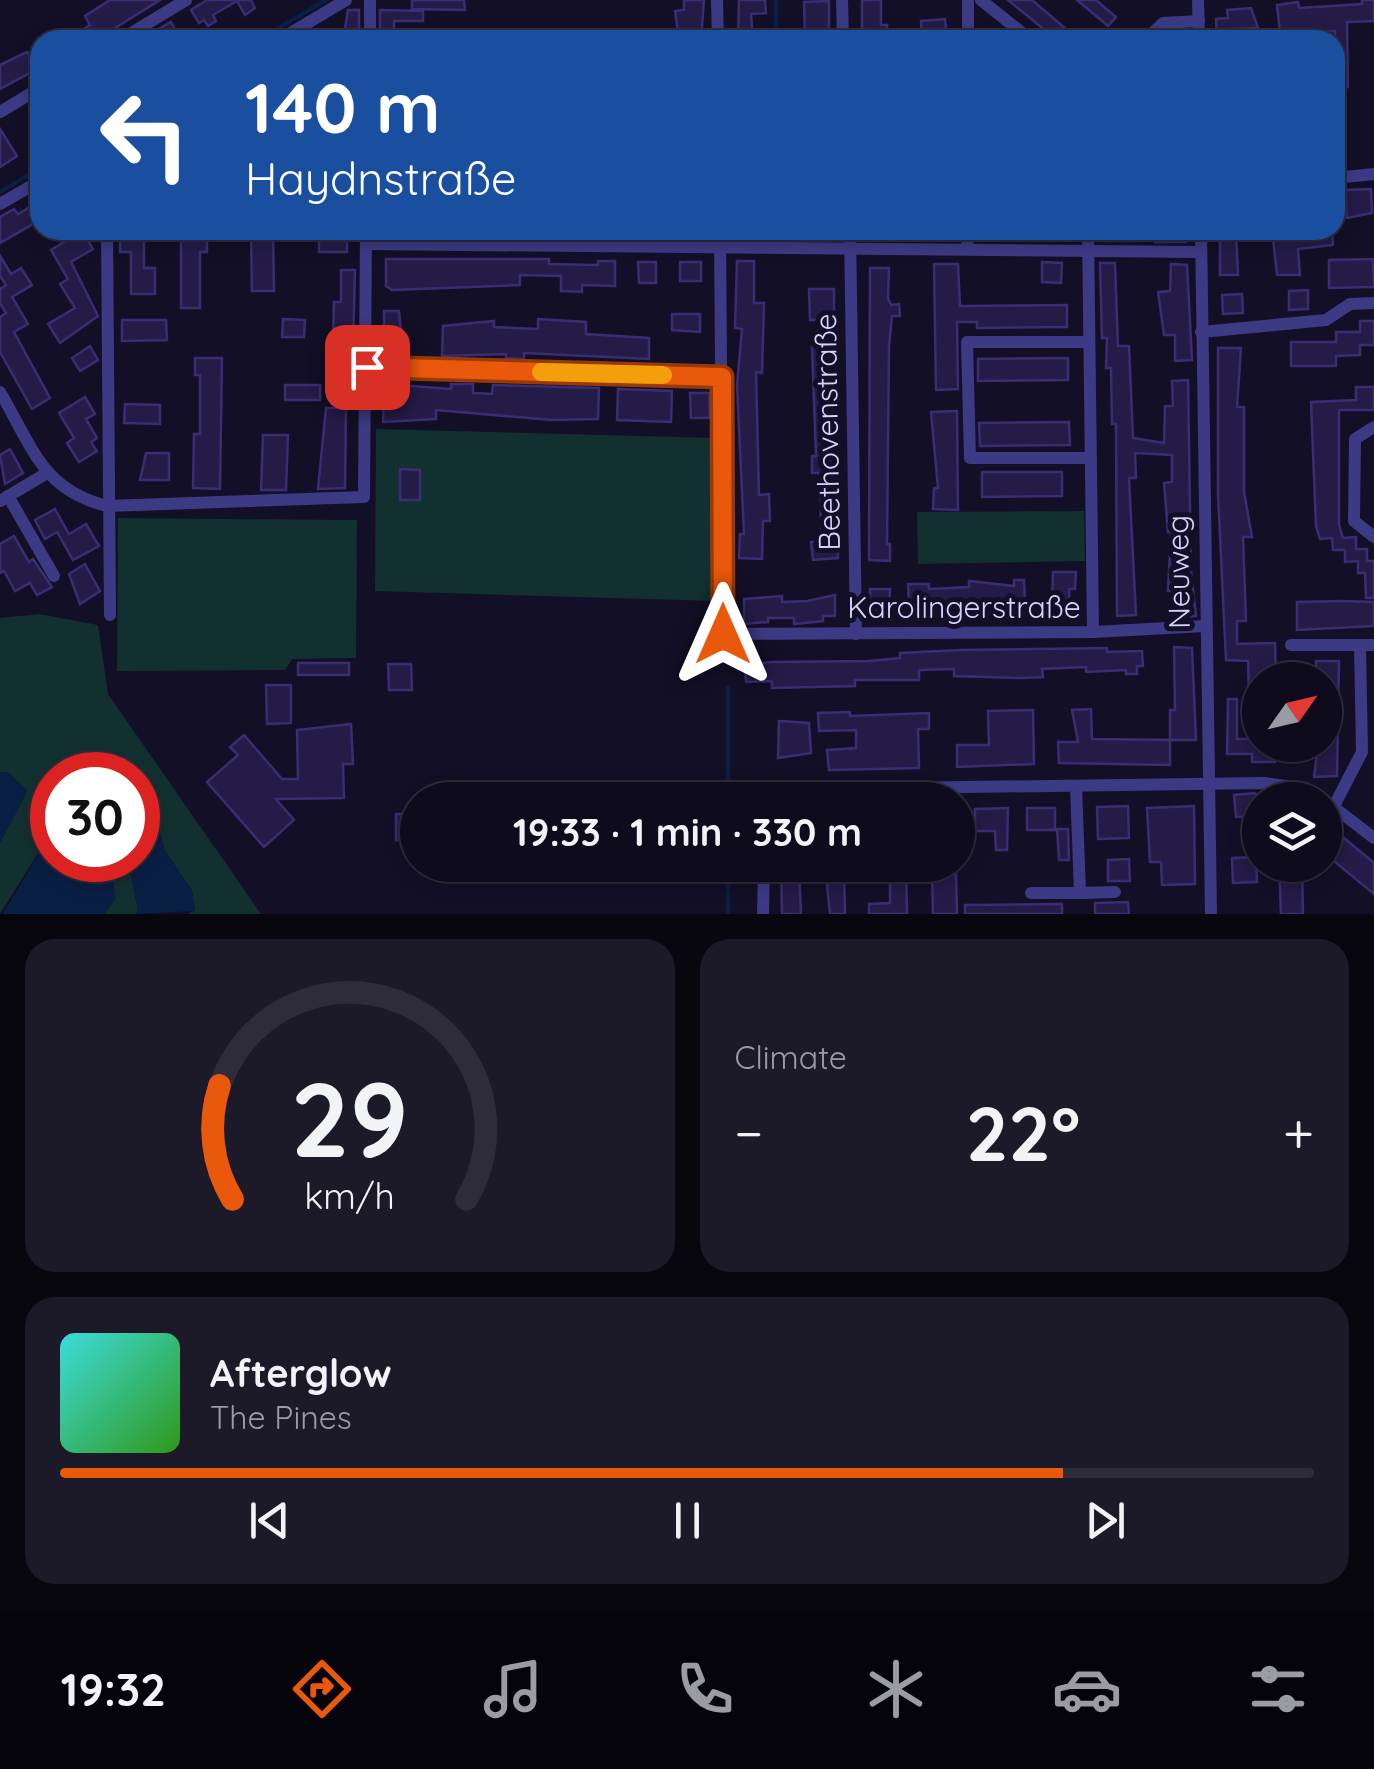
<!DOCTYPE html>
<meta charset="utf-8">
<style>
body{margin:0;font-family:Quicksand,sans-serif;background:#1c1929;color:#f1f3f6;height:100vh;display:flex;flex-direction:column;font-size:38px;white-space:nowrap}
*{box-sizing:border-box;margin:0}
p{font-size:32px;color:#9b9ba3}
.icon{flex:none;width:55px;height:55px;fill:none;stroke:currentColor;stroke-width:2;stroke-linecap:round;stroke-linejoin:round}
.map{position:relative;height:914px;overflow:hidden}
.panel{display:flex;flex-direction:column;gap:25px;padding:25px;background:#08060f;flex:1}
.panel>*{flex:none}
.guide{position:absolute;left:30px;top:30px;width:1315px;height:210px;border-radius:30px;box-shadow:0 5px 15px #0003,0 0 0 2px #2e2b3b;background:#1a4fa0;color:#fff;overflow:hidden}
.needle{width:65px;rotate:56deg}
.controls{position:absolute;left:1242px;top:662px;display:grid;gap:20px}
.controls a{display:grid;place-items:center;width:100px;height:100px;border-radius:50%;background:#0e0b1c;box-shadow:0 5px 15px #0003,0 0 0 2px #2e2b3b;font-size:50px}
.speed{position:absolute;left:30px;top:752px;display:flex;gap:20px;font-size:50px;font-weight:700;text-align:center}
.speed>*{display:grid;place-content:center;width:130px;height:130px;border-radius:50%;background:#0e0b1c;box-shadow:0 5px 15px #0003,0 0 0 2px #2e2b3b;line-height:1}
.speed .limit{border:15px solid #d22;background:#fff;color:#111}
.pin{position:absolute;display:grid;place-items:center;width:85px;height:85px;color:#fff;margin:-42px;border-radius:20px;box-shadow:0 5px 15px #0006}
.me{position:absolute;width:110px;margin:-55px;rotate:0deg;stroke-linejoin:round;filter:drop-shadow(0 0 8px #0008)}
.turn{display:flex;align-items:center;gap:35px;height:210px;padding:0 50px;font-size:45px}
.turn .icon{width:130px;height:130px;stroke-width:2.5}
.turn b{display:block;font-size:70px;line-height:85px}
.big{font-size:75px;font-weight:700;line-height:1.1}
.panel .widget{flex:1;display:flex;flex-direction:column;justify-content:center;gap:15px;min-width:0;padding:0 35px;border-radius:30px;background:#1c1929}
.panel .dial{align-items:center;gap:0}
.dial svg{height:260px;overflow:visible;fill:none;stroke:#2e2b3b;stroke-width:7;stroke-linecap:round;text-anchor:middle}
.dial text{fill:#f1f3f6;stroke:none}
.song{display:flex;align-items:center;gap:30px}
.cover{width:120px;height:120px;border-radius:15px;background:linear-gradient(135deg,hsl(180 70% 55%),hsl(110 70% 35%))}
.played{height:10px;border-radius:5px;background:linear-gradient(90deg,#ea580c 80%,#2e2b3b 80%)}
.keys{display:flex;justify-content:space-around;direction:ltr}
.heat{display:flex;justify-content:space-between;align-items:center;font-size:55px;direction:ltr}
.panel .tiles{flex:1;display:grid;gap:25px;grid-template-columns:1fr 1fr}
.widget:last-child{grid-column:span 2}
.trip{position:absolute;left:400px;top:782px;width:575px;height:100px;border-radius:50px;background:#0e0b1c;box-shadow:0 5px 15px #0003,0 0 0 2px #2e2b3b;font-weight:700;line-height:100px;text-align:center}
.tabs{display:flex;height:160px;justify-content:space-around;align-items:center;background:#06040b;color:#9b9ba3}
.tabs .icon{width:70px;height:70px}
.tabs .selected{color:#ea580c}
.tabs b{font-size:45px;color:#f1f3f6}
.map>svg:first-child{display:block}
</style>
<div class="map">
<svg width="1374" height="914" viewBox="0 0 1374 914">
<rect width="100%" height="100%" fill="#130f26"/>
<g fill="#12302f">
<polygon points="376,429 714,438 716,601 375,591"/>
<polygon points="1084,511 1085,561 918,564 917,512"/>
<polygon points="118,518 357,520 356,658 292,659 285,670 117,671"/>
<polygon points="39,614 98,625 108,694 261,914 188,914 195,910 192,891 165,851 152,807 138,799 138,775 52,775 52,831 0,914 0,843 27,791 9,773 0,772 0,618"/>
<polygon points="111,860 128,860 138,911 135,914 104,914 115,900"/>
</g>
<g fill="#0a1f44">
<polygon points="0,772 9,773 27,791 0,843"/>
<polygon points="138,799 152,807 165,851 192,891 195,911 135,914 138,911 128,860 138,860"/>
<polygon points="52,831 52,860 111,860 115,900 104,914 3,914"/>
</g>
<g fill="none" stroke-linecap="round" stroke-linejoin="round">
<g stroke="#0a1f44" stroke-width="4">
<polyline points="258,40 326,0"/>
<polyline points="776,40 776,0"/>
<polyline points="0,192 40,168"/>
<polyline points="776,238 776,230"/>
<polyline points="728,687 728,800"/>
<polyline points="728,865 728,914"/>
</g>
</g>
<g fill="#241b47" stroke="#3b2d73" stroke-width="2.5">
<polygon points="110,0 160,0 96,40 65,40 90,25 85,16"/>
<polygon points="207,0 251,0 255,8 245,15 237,1 213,15 216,21 208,26 204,20 199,23 191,10"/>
<polygon points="412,0 464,0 465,10 412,9"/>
<polygon points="684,0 704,0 701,40 679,40 675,11 684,10"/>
<polygon points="739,0 765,0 766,13 751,14 753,40 738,40"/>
<polygon points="862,0 881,0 881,25 887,25 888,40 862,40"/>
<polygon points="1008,0 1032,0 1079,40 1057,40"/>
<polygon points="1077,0 1096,0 1116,17 1108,26"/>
<polygon points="1362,0 1374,0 1374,21 1347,22 1348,87 1335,88 1335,31 1308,33 1309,40 1268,40 1280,32 1277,5 1298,2 1299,8 1362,4"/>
<polygon points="829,1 829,40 805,40 804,2"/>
<polygon points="1251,8 1258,28 1234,29 1234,38 1217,39 1216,19 1228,18 1227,10"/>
<polygon points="348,10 359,10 359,40 343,40"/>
<polygon points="380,10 423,11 423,21 394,21 394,40 380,39"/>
<polygon points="945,19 947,38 922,40 921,21"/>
<polygon points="171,22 178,35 170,40 139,40"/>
<polygon points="27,52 37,69 0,89 0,65"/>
<polygon points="0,129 17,156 0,167"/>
<polygon points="1371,189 1372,213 1347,218 1345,190"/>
<polygon points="40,201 40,220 0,243 0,217 14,209 18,214"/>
<polygon points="1103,230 1134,230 1134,241 1104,241"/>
<rect x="1155" y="230" width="31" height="12"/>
<polygon points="1220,230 1236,230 1238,275 1220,275"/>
<polygon points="1272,230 1332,230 1333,245 1298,249 1300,275 1277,275"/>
<polygon points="82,231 93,249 71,262 98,316 60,343 48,324 75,308 60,284 68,279 51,250"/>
<polygon points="251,232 273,233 274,291 252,291"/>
<polygon points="120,234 144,234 144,268 155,268 155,294 131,294 131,252 120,252"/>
<polygon points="181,234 207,234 207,252 200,252 200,308 181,308"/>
<rect x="319" y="236" width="28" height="16"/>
<polygon points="0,256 11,274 21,268 32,285 12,297 28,324 14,332 50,398 32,409 0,352 0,317 6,313 0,303 0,289 6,285 0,276"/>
<polygon points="386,259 549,259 549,264 598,265 598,261 615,261 615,286 582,285 582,292 561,291 561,276 520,275 520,285 392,290 386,286"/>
<polygon points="1373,259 1374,287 1329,288 1329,260"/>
<polygon points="737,261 754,261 754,303 764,303 762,373 756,372 759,495 769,494 770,521 763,521 762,559 739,558 740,534 744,534 737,385 742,329 735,328"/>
<polygon points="638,262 656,262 656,283 639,283"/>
<rect x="680" y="262" width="21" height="19"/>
<polygon points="1042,262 1062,263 1061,283 1042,282"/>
<polygon points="1100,263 1115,263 1118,346 1129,346 1133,438 1164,443 1165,406 1173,406 1172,381 1188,380 1191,571 1196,616 1177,618 1176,591 1168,591 1171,532 1168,532 1164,483 1172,482 1172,455 1135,453 1136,478 1129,478 1136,615 1117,616 1116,424 1112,424 1111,368 1106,368 1107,338 1102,338"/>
<polygon points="934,264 958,264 960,306 1067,305 1067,327 977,328 977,322 957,322 958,389 936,390"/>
<polygon points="1171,264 1187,265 1192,360 1175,361 1175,335 1164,335 1158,292 1170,291"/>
<polygon points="870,268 889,268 888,298 891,305 899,304 900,316 892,316 889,346 887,544 890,544 890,561 869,560"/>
<polygon points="341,270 355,270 353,348 347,348 347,373 332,373 334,302 341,302"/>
<polygon points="809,289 834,289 834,320 810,320"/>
<polygon points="1308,290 1308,309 1289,310 1289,291"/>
<polygon points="1242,294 1243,313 1223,314 1222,295"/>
<polygon points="384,311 399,311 403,354 384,353"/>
<polygon points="672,314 700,314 700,332 672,330"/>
<polygon points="283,319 305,320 304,337 282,337"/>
<polygon points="538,319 586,322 586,334 649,338 649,359 524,353 524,359 506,358 506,354 442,356 443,326 494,321 494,327 538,329"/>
<polygon points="122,320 166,320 167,340 122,341"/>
<polygon points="1360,321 1374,321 1374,345 1360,345 1360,355 1336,356 1336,366 1291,366 1291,342 1336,342 1336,332 1360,332"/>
<polygon points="90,346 98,360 80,371 72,358"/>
<polygon points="834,346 838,558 813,560 811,542 818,541 821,530 820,473 812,473 812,456 816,456 812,347"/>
<polygon points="1218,348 1241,348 1237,407 1244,407 1244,492 1252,537 1243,537 1246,621 1237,621 1237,644 1275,643 1276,680 1260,680 1260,695 1249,695 1248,661 1226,660 1218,494"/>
<polygon points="195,358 222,358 220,489 193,488 194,434 200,434 200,375 195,375"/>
<polygon points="1068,358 1068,380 978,381 978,359"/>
<polygon points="384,384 451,389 451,384 473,384 473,393 492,394 493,385 599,388 598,419 552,420 436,410 436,419 383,422"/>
<rect x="285" y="385" width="35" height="15"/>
<polygon points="1356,387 1374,387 1374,410 1339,410 1339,525 1343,538 1356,537 1356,549 1367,549 1367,561 1374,561 1374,598 1366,598 1365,573 1358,573 1358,561 1345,562 1345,550 1333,550 1332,538 1320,539 1316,526 1311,402 1356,400"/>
<polygon points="618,389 672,391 671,422 617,420"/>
<polygon points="690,393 709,393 710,418 691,418"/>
<polygon points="85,397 95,414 86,419 97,438 91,442 97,451 79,462 67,443 74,438 59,413"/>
<polygon points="125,404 160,405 160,424 124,423"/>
<polygon points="326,408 346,408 345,488 318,489"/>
<polygon points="957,411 958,510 933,509 934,488 938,488 931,412"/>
<polygon points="1069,422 1070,445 980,446 979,423"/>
<polygon points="263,435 288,435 286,490 261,490"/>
<polygon points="10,449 23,473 5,484 0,455"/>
<polygon points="146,453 169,453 169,480 140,480"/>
<polygon points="400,469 420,470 420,500 400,500"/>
<polygon points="982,472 1062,472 1062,496 982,497"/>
<polygon points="55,509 69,534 86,524 99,546 73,560 57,532 45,539 35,520"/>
<polygon points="14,536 29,562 33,559 52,587 37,595 30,583 15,591 4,571 0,573 0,544"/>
<polygon points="85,564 100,591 80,604 69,574"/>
<polygon points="1053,572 1076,572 1075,589 1069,589 1070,615 1007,615 1007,605 909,608 908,584 929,584 929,589 969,587 969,581 1014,586 1014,580 1024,580 1025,601 1052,599"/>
<polygon points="870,589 890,589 889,611 870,610"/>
<polygon points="835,595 835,616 823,616 823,621 794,624 794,618 768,618 768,622 744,624 744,599 782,596 782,602 807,601"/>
<polygon points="1343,601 1374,602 1374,626 1297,630 1297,602"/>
<polygon points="1174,647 1192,648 1196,740 1170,740 1170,710 1175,710"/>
<polygon points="1107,648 1107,652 1142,651 1143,666 1137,666 1137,674 1126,674 1126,670 1086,672 1086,667 1042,669 1043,677 1022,678 954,676 954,669 919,670 919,680 855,680 855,686 772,688 772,681 746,682 745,665 771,662 869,661 900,658 900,653 961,650"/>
<polygon points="1316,661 1339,661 1337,776 1314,777 1318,745 1325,745 1325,680 1316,680"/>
<rect x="298" y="663" width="51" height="12"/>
<polygon points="388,664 411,664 412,690 389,690"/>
<polygon points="266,685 291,685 291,723 267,724"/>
<polygon points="1228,699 1237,699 1237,739 1260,739 1260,745 1275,745 1275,762 1252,762 1252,754 1227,754"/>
<polygon points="1091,709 1092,739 1170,740 1170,765 1059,763 1058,742 1078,742 1072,710"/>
<polygon points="1033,710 1034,764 957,767 957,745 989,745 988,711"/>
<polygon points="850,712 850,716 929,713 929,729 918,729 919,768 829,770 827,750 856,748 856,730 819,731 818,713"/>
<polygon points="779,721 809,723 811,753 778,758"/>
<polygon points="351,724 353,764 343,764 344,798 276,799 294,820 264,847 207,782 238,755 230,747 244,735 282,779 298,779 297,730"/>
<polygon points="1255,793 1260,798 1260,816 1236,817 1234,795"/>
<polygon points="1128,806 1129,838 1098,839 1097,807"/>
<polygon points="1194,806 1195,884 1162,885 1161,862 1150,862 1147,808"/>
<polygon points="1008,808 1007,850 996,850 995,831 975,831 975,809"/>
<rect x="1027" y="808" width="28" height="22"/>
<polygon points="396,814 418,814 418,841 396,840"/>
<polygon points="1057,829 1068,829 1069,860 1059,860"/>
<polygon points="1344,838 1374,863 1374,894 1329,857"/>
<polygon points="1256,857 1257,882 1233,883 1232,858"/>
<polygon points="1129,859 1130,881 1108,881 1108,860"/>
<polygon points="781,865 799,865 801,914 782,914"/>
<polygon points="825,865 844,865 845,914 830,914"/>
<polygon points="890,865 906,865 907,914 869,914 869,904 890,903"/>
<polygon points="1279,865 1302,865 1303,914 1281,914"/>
<polygon points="956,873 957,914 933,914 932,874"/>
<polygon points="1128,902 1129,914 1095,914 1095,903"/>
<polygon points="1062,904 1062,914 965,914 965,905"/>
</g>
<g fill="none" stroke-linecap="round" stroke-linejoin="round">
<g stroke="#3d3a85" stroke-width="12">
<polyline points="717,0 718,40"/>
<polyline points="842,0 843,40"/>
<polyline points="981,0 1031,40"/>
<polyline points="1198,0 1199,40"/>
<polyline points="120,40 186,0"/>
<polyline points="279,40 346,0"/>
<polyline points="370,40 370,0"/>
<polyline points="968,40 968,0"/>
<polyline points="1145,40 1163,23 1199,21"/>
<polyline points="0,112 40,88"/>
<polyline points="1335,178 1374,174"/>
<polyline points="0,204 40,181"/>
<polyline points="107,230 110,615"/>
<polyline points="720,230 723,634 1093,632 1205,626"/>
<polyline points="850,230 856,634"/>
<polyline points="1088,230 1093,632"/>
<polyline points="1201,230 1211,914"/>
<polyline points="366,244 1201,252"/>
<polyline points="967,249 968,230"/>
<polyline points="1201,332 1326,320 1350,304 1374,303"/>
<polyline points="1088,342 967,342 970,458 1091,458"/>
<polyline points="367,367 722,377"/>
<path d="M 0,392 C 32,446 42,490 107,506 L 364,497 L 366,230"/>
<polyline points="1374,427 1355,439 1354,521 1374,537"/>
<polyline points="8,496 54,576"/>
<polyline points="0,501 47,473"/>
<polyline points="1291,645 1360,645"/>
<polyline points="1076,786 1080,893 1115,892"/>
<polyline points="764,800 764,796 824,789 1264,783 1293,787 1324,800"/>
<polyline points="1327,802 1374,838"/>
<polyline points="1334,806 1362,752 1360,645 1374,645"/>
<polyline points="1031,893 1080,893"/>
<polyline points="763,914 764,865"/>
</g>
</g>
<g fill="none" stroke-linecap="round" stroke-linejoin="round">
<g stroke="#983908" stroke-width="25">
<polyline id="route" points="367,367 722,377 723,634"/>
</g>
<use href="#route" stroke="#ea580c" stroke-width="18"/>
<polyline stroke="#f59e0b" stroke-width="18" points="541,372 663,375"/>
</g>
<g text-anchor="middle" stroke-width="10" stroke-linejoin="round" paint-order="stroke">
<g font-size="30" fill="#d9d4ff" stroke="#130f26">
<text transform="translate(828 432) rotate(-91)" y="10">Beethovenstraße</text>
<text transform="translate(1179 572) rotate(-91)" y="10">Neuweg</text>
<text x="964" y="618">Karolingerstraße</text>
</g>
</g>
</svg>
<div class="controls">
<a><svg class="needle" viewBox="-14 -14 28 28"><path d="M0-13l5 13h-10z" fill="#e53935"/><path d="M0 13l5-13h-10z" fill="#9b9ba3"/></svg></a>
<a><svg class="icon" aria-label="layers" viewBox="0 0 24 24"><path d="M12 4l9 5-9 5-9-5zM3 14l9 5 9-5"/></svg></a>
</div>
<div class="speed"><div class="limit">30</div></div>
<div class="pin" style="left:367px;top:367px;background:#d93025"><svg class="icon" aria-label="arrive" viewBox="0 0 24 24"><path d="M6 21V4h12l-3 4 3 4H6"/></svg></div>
<svg class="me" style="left:723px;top:634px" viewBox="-20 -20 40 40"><path d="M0-17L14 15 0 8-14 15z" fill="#ea580c" stroke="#fff" stroke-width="4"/></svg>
<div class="trip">19:33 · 1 min · 330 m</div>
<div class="guide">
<div class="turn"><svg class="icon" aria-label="left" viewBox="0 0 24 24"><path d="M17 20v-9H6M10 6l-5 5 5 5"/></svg><div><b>140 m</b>Haydnstraße</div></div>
</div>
</div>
<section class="panel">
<div class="tiles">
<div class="widget dial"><svg viewBox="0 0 100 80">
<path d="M14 69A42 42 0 1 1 86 69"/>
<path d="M14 69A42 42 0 0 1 10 34" stroke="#ea580c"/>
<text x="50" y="56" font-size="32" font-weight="700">29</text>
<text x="50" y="72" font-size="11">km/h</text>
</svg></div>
<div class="widget"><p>Climate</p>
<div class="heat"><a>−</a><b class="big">22°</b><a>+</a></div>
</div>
<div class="widget">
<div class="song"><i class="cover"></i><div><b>Afterglow</b><p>The Pines</p></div></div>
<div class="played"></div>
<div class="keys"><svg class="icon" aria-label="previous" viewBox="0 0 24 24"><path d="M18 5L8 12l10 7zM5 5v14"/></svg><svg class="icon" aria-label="pause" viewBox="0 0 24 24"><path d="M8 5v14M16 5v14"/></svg><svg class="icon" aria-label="next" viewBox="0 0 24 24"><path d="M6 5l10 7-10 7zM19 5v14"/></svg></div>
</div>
</div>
</section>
<nav class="tabs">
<b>19:32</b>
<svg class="icon selected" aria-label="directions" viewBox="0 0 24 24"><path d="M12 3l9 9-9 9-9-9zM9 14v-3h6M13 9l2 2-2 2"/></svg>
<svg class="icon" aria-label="music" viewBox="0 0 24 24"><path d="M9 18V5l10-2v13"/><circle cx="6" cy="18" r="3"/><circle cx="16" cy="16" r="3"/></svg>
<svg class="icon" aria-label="phone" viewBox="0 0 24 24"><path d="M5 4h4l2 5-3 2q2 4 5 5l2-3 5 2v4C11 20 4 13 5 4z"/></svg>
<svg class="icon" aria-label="climate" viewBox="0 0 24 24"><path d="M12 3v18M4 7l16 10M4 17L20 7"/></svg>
<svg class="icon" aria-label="car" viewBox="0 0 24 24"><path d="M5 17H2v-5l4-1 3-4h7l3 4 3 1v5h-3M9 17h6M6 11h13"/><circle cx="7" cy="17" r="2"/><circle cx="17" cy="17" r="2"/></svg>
<svg class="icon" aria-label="filters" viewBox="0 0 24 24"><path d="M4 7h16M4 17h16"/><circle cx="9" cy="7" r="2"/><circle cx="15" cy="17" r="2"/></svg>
</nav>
